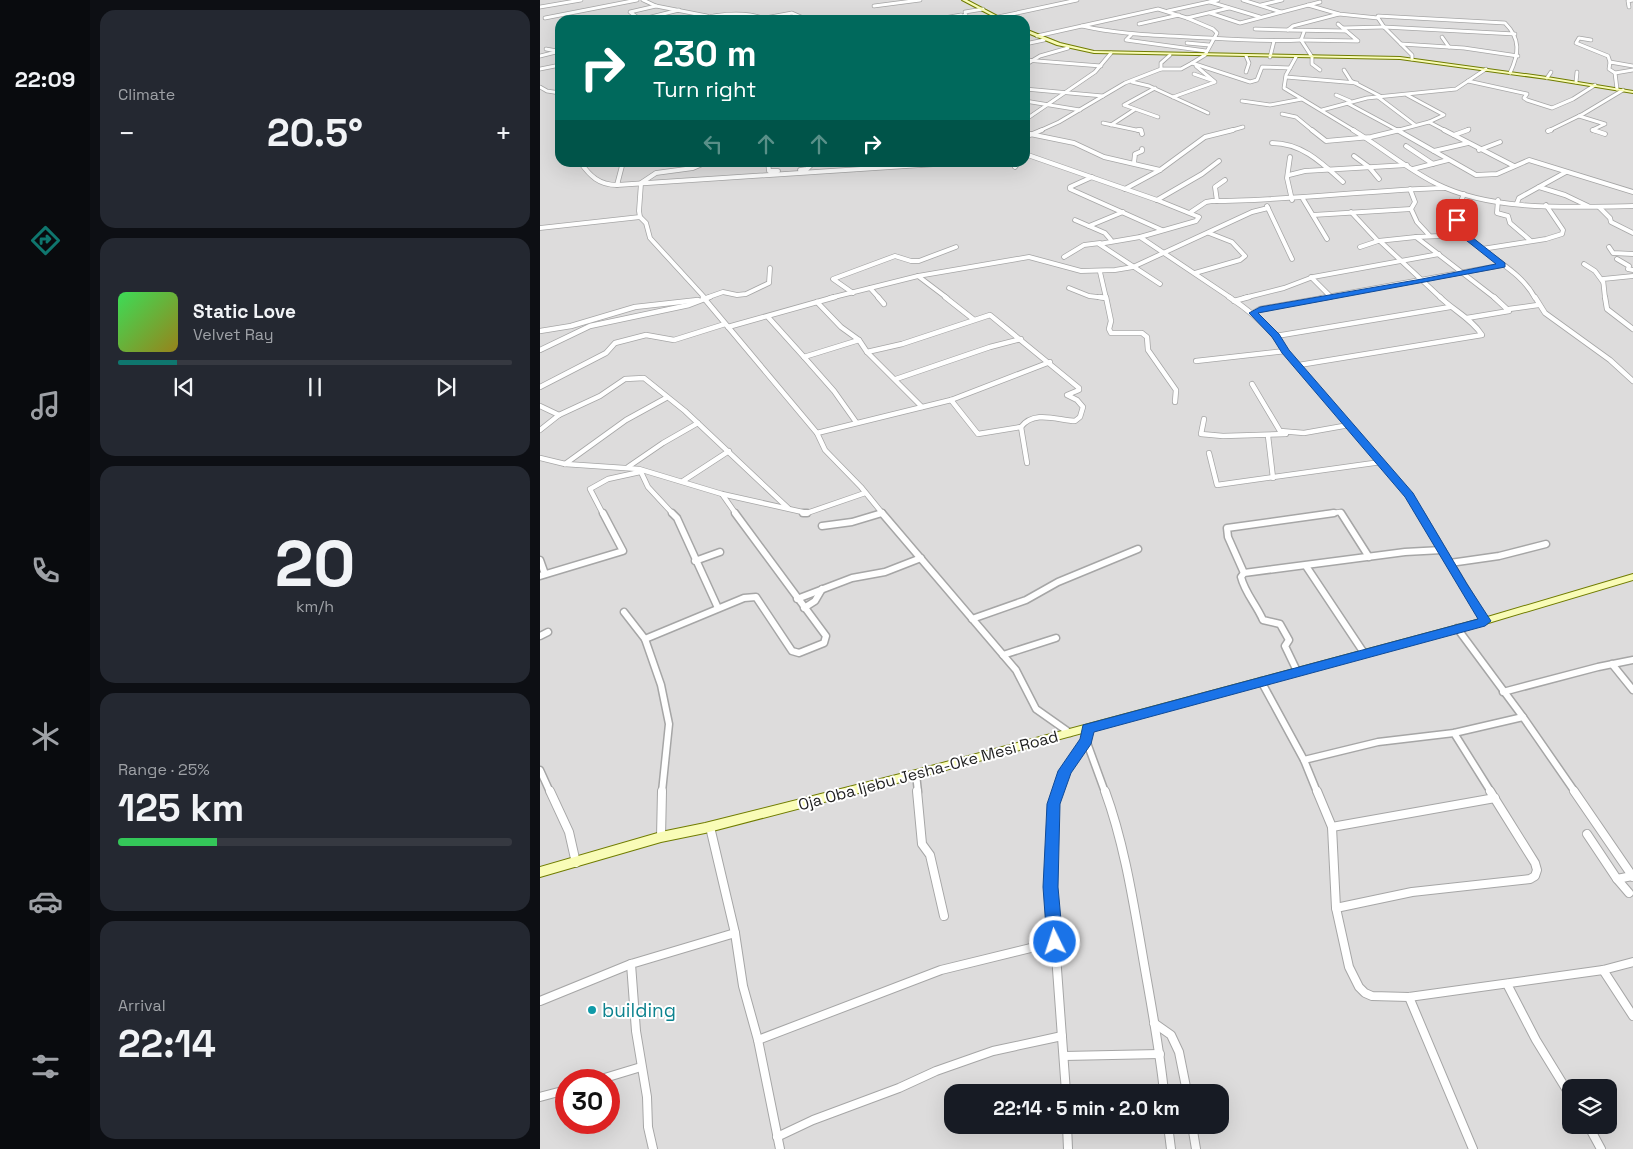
<!DOCTYPE html>
<meta charset="utf-8">
<style>
body{margin:0;font-family:"Space Grotesk",sans-serif;background:#242831;color:#f1f3f6;height:100vh;display:flex;flex-direction:column;font-size:19px;white-space:nowrap}
*{box-sizing:border-box;margin:0}
p{font-size:16px;color:#9ea1a6}
.icon{flex:none;width:28px;height:28px;fill:none;stroke:currentColor;stroke-width:2;stroke-linecap:round;stroke-linejoin:round}
.map{position:relative;flex:1;overflow:hidden}
.side{display:flex;flex-direction:column;gap:10px;padding:10px;background:#0d0f14;width:450px}
.side>*{flex:none}
.banner{position:absolute;left:15px;top:15px;width:475px;height:152px;border-radius:15px;box-shadow:0 5px 20px #0002;background:#00695c;color:#fff;overflow:hidden}
.tools{position:absolute;left:1022px;top:1079px;display:grid;gap:10px}
.tools a{display:grid;place-items:center;width:55px;height:55px;border-radius:10px;background:#171b24;box-shadow:0 5px 20px #0002;font-size:25px}
.speed{position:absolute;left:15px;top:1069px;display:flex;gap:10px;font-size:25px;font-weight:700;text-align:center}
.speed>*{display:grid;place-content:center;width:65px;height:65px;border-radius:50%;background:#171b24;box-shadow:0 5px 20px #0002;line-height:1}
.speed .limit{border:8px solid #d22;background:#fff;color:#111}
.pin{position:absolute;display:grid;place-items:center;width:42px;height:42px;color:#fff;margin:-21px;border-radius:10px;box-shadow:0 2px 8px #0006}
.me{position:absolute;width:55px;margin:-28px;rotate:356deg;stroke-linejoin:round;filter:drop-shadow(0 0 4px #0008)}
.turn{display:flex;align-items:center;gap:18px;height:105px;padding:0 15px;font-size:22px}
.turn .icon{width:65px;height:65px;stroke-width:2.5}
.turn b{display:block;font-size:35px;line-height:42px}
.lanes{display:flex;align-items:center;height:48px;padding:0 15px;background:#0003;justify-content:center;gap:25px;direction:ltr}
.lanes .off{opacity:.35}
.big{font-size:38px;font-weight:800;line-height:1.1}
.side .card{flex:1;display:flex;flex-direction:column;justify-content:center;gap:8px;min-width:0;padding:0 18px;border-radius:15px;background:#242831}
.side .dial{align-items:center;gap:0}
.dial b{font-size:65px;line-height:1}
.song{display:flex;align-items:center;gap:15px}
.cover{width:60px;height:60px;border-radius:8px;background:linear-gradient(135deg,hsl(130 70% 55%),hsl(50 70% 35%))}
.played{height:5px;border-radius:2px;background:linear-gradient(90deg,#0f766e 15%,#363941 15%)}
.keys{display:flex;justify-content:space-around;direction:ltr}
.heat{display:flex;justify-content:space-between;align-items:center;font-size:28px;direction:ltr}
.charge{height:8px;border-radius:4px;background:linear-gradient(90deg,#34c759 25%,#363941 0)}
.trip{position:absolute;left:404px;top:1084px;width:285px;height:50px;border-radius:15px;background:#171b24;box-shadow:0 5px 20px #0002;font-weight:800;line-height:50px;text-align:center}
main{display:flex;flex:1;min-height:0}
.tabs{display:flex;flex-direction:column;width:90px;justify-content:space-around;align-items:center;background:#090b0e;color:#9ea1a6}
.tabs .icon{width:35px;height:35px}
.tabs .current{color:#0f766e}
.tabs b{font-size:22px;color:#f1f3f6}
.map>svg:first-child{display:block}
</style>
<main>
<nav class="tabs">
<b>22:09</b>
<svg class="icon current" aria-label="directions" viewBox="0 0 24 24"><path d="M12 3l9 9-9 9-9-9zM9 14v-3h6M13 9l2 2-2 2"/></svg>
<svg class="icon" aria-label="music" viewBox="0 0 24 24"><path d="M9 18V5l10-2v13"/><circle cx="6" cy="18" r="3"/><circle cx="16" cy="16" r="3"/></svg>
<svg class="icon" aria-label="phone" viewBox="0 0 24 24"><path d="M5 4h4l2 5-3 2q2 4 5 5l2-3 5 2v4C11 20 4 13 5 4z"/></svg>
<svg class="icon" aria-label="climate" viewBox="0 0 24 24"><path d="M12 3v18M4 7l16 10M4 17L20 7"/></svg>
<svg class="icon" aria-label="car" viewBox="0 0 24 24"><path d="M5 17H2v-5l4-1 3-4h7l3 4 3 1v5h-3M9 17h6M6 11h13"/><circle cx="7" cy="17" r="2"/><circle cx="17" cy="17" r="2"/></svg>
<svg class="icon" aria-label="filters" viewBox="0 0 24 24"><path d="M4 7h16M4 17h16"/><circle cx="9" cy="7" r="2"/><circle cx="15" cy="17" r="2"/></svg>
</nav>
<section class="side">
<div class="card"><p>Climate</p>
<div class="heat"><a>−</a><b class="big">20.5°</b><a>+</a></div>
</div>
<div class="card">
<div class="song"><i class="cover"></i><div><b>Static Love</b><p>Velvet Ray</p></div></div>
<div class="played"></div>
<div class="keys"><svg class="icon" aria-label="previous" viewBox="0 0 24 24"><path d="M18 5L8 12l10 7zM5 5v14"/></svg><svg class="icon" aria-label="pause" viewBox="0 0 24 24"><path d="M8 5v14M16 5v14"/></svg><svg class="icon" aria-label="next" viewBox="0 0 24 24"><path d="M6 5l10 7-10 7zM19 5v14"/></svg></div>
</div>
<div class="card dial"><b>20</b><p>km/h</p></div>
<div class="card"><p>Range · 25%</p><b class="big">125 km</b><div class="charge"></div></div>
<div class="card"><p>Arrival</p><b class="big">22:14</b></div>
</section>
<div class="map">
<svg width="1093" height="1149" viewBox="0 0 1093 1149">
<rect width="100%" height="100%" fill="#f0ece5"/>
<path fill="#dddcdc" fill-rule="evenodd" d="M 0,0 L 1093,0 L 1093,1149 L 0,1149 ZM 20,20 L 485,20 L 485,162 L 20,162 ZM 26,1080 L 69,1080 L 69,1122 L 26,1122 ZM 1031,1088 L 1069,1088 L 1069,1125 L 1031,1125 ZM 412,1092 L 680,1092 L 680,1125 L 412,1125 Z"/>
<g fill="none" stroke-linecap="round" stroke-linejoin="round">
<g stroke="#a6a6a6" stroke-width="4.5">
<g id="street-far4">
<polyline points="103,0 116,6 167,16"/>
<polyline points="703,0 741,12"/>
<polyline points="670,2 720,17"/>
<polyline points="721,5 742,0"/>
<path d="M 768,5 L 799,14 L 838,18 L 838,16 L 965,23 C 981,39 979,54 970,73"/>
<polyline points="334,6 380,0"/>
<polyline points="0,7 41,0"/>
<polyline points="1089,7 1088,1 1093,0"/>
<polyline points="628,11 678,0"/>
<polyline points="670,13 700,23 780,2"/>
<polyline points="799,14 753,26 748,30 806,31"/>
<polyline points="458,17 537,0"/>
<polyline points="5,18 97,0"/>
<polyline points="404,18 421,15"/>
<polyline points="647,18 689,8"/>
<polyline points="838,18 844,27 872,55 872,59"/>
<polyline points="99,20 139,10"/>
<polyline points="101,20 90,12 116,6"/>
<path d="M 155,20 C 178,14 205,10 228,20"/>
<polyline points="214,20 252,13 268,20"/>
<polyline points="423,20 419,17 426,15 425,12 443,9"/>
<polyline points="599,24 639,15"/>
<path d="M 542,26 C 577,34 613,35 649,37 C 687,39 724,42 761,40"/>
<polyline points="844,27 975,34"/>
<polyline points="803,28 844,27"/>
<polyline points="715,29 748,30"/>
<polyline points="764,32 761,40 772,57 772,64 780,70"/>
<polyline points="591,35 586,40 666,51"/>
<polyline points="497,36 618,9 647,18 673,29 677,33 665,55 652,63 641,69 621,69 585,83 519,122 499,131"/>
<polyline points="902,37 909,47"/>
<polyline points="761,40 818,41 798,24"/>
<polyline points="1051,40 1039,38 1036,43 1068,56 1070,62"/>
<polyline points="647,43 669,45"/>
<polyline points="485,44 504,40"/>
<polyline points="861,44 924,48 978,56"/>
<polyline points="6,49 17,51"/>
<polyline points="0,56 20,51"/>
<polyline points="706,56 709,63 706,72"/>
<polyline points="730,57 734,41"/>
<polyline points="756,57 746,75 744,88 815,131"/>
<polyline points="485,60 561,66"/>
<polyline points="652,63 710,82 717,80 722,67 750,68"/>
<polyline points="485,65 500,56 528,48"/>
<polyline points="0,69 20,65"/>
<polyline points="621,69 621,63 630,55"/>
<polyline points="804,70 811,81 840,96"/>
<polyline points="1075,73 1093,70"/>
<polyline points="654,74 671,80"/>
<polyline points="746,77 817,83"/>
<polyline points="1007,78 1011,72"/>
<polyline points="928,81 987,94 984,98 987,100 1012,108 1033,99 1055,85"/>
<polyline points="592,82 609,86 668,113"/>
<polyline points="1036,82 1037,72"/>
<polyline points="0,87 7,91 20,93"/>
<polyline points="615,88 584,105 618,117"/>
<polyline points="485,89 563,96"/>
<polyline points="1077,89 1075,73 1069,69 1070,62 1093,66"/>
<polyline points="796,95 810,101"/>
<polyline points="867,95 904,115 889,122"/>
<polyline points="633,97 675,82 656,66"/>
<polyline points="838,97 875,125"/>
<polyline points="485,101 540,110"/>
<polyline points="702,101 730,105 762,99"/>
<polyline points="807,103 859,131"/>
<polyline points="782,110 827,98 916,89 946,69"/>
<polyline points="742,114 756,117 773,131"/>
<polyline points="1039,116 1065,124 1052,130 1055,131"/>
<polyline points="485,120 555,72 571,53"/>
<polyline points="563,123 601,131"/>
<polyline points="571,125 594,110"/>
<polyline points="689,131 703,127"/>
<polyline points="855,131 889,122 906,131"/>
<polyline points="925,131 929,129"/>
<polyline points="1008,131 1043,114 1083,90"/>
</g>
</g>
<g stroke="#a6a6a6" stroke-width="5.5">
<g id="street-far3">
<polyline points="598,130 601,130 602,134"/>
<polyline points="772,130 786,141 831,137 860,130"/>
<path d="M 813,130 C 841,147 867,169 897,184 C 953,212 1031,207 1093,206"/>
<polyline points="857,130 936,175 957,174 989,160 1093,192"/>
<polyline points="904,130 974,166"/>
<polyline points="1053,130 1065,134"/>
<polyline points="1008,131 1011,130"/>
<polyline points="490,134 534,143 564,157 620,170"/>
<polyline points="914,135 928,130"/>
<polyline points="485,137 502,130"/>
<path d="M 732,143 C 762,143 782,163 803,182"/>
<polyline points="866,146 893,164"/>
<polyline points="939,150 960,142"/>
<polyline points="894,151 928,143"/>
<polyline points="485,154 617,200 659,217 656,221 600,237 559,244 620,284"/>
<polyline points="814,156 829,167 839,179"/>
<polyline points="750,157 747,178 752,200"/>
<path d="M 40,162 C 50,176 59,185 77,185"/>
<polyline points="83,162 77,185 427,162"/>
<polyline points="228,162 229,171 238,171"/>
<polyline points="594,163 595,154 602,151 602,149"/>
<polyline points="475,167 478,162"/>
<polyline points="873,169 908,160"/>
<polyline points="260,170 267,169 273,163 286,162"/>
<polyline points="749,175 765,171 867,165"/>
<polyline points="552,177 530,187 530,189 622,230"/>
<polyline points="999,187 1025,195 1048,206"/>
<polyline points="585,189 620,170 665,137 693,130"/>
<polyline points="870,189 875,202 871,209 877,222 889,235"/>
<path d="M 924,194 L 915,215 C 932,255 976,262 995,298"/>
<polyline points="763,199 787,239"/>
<polyline points="617,200 662,174 679,161"/>
<polyline points="958,200 957,213 968,216 970,223 991,241"/>
<polyline points="677,201 675,187 685,180"/>
<polyline points="977,203 979,198 1026,172"/>
<polyline points="727,206 752,259"/>
<polyline points="1059,207 1070,218 1071,222 1093,233"/>
<path d="M 651,212 L 666,202 L 672,201 C 750,201 827,190 905,188"/>
<polyline points="811,212 838,241"/>
<polyline points="773,215 871,209"/>
<polyline points="535,220 565,233 571,240"/>
<polyline points="549,226 583,212"/>
<polyline points="0,228 100,217"/>
<polyline points="600,237 691,298"/>
<polyline points="876,237 925,235"/>
<polyline points="841,242 901,298"/>
<polyline points="820,247 838,241 876,237 955,298"/>
<polyline points="1069,247 1073,253 1093,254"/>
<polyline points="942,249 1006,239 1022,234 1023,230 1006,205"/>
<polyline points="524,257 544,245 560,243"/>
<polyline points="1077,259 1089,266 1088,269 1093,270"/>
<polyline points="1044,264 1055,271 1063,282"/>
<polyline points="560,272 566,298"/>
<polyline points="655,273 700,260 705,256 692,242 669,233"/>
<polyline points="378,276 407,298"/>
<polyline points="771,277 791,297"/>
<polyline points="330,288 339,298"/>
<polyline points="529,288 549,296 566,298"/>
<polyline points="313,293 293,279 355,256 371,261 379,261 416,247"/>
<polyline points="165,298 110,238 106,223 100,217 99,211 101,183 116,173 153,168 167,162"/>
<polyline points="166,298 183,292 197,295 206,294 229,283 230,268"/>
<polyline points="290,298 378,276 489,257 541,271 575,270 593,267 712,212 728,208"/>
<polyline points="704,298 744,288 773,277 899,254"/>
<polyline points="781,298 963,265"/>
<polyline points="1065,298 1063,279 1093,276"/>
</g>
</g>
<g stroke="#a6a6a6" stroke-width="6">
<g id="street-far2">
<polyline points="163,297 277,433 285,450 321,487 343,514"/>
<polyline points="338,297 344,304"/>
<polyline points="405,297 433,319"/>
<polyline points="559,297 566,298"/>
<polyline points="566,297 571,321 569,329 571,333 602,333 607,337 608,350 636,390 635,402"/>
<path d="M 689,297 C 712,312 731,328 745,351 L 869,495 L 880,514"/>
<polyline points="995,297 1005,313 1070,360 1093,381"/>
<polyline points="1065,297 1067,309 1093,329"/>
<polyline points="694,301 709,297"/>
<polyline points="277,302 301,327 319,340 327,352 382,407"/>
<polyline points="969,309 998,305"/>
<polyline points="713,313 720,309 789,297"/>
<polyline points="228,317 264,357 319,340"/>
<polyline points="927,318 969,311 954,297"/>
<polyline points="188,327 295,297"/>
<polyline points="0,331 31,326 95,307 158,300"/>
<polyline points="736,336 910,307"/>
<polyline points="0,350 50,326 149,305 170,297"/>
<path d="M 327,352 L 362,344 L 450,315 L 539,388 L 539,390 L 527,395 L 537,400 L 543,407 L 540,417 L 535,421 C 517,420 494,410 481,427 L 438,434 L 411,400"/>
<polyline points="264,357 294,391 316,422"/>
<polyline points="656,361 745,351"/>
<path d="M 759,365 L 942,335 C 932,319 913,310 900,297"/>
<polyline points="356,379 450,347 481,339"/>
<polyline points="712,384 740,431 764,433 809,425"/>
<polyline points="0,387 66,353 75,343 106,335 134,340 185,324"/>
<polyline points="0,406 19,415"/>
<polyline points="664,419 661,434 683,436 746,434"/>
<polyline points="481,427 487,463"/>
<polyline points="0,430 19,415 60,396 85,379 104,378 145,411 248,508"/>
<polyline points="277,433 411,400 510,362"/>
<polyline points="728,436 733,478"/>
<polyline points="669,453 677,485 841,462"/>
<polyline points="0,458 25,464 99,469 182,494 267,513 325,493"/>
<polyline points="25,464 86,420 126,398"/>
<polyline points="88,467 123,443 158,423"/>
<polyline points="100,470 108,487 133,514"/>
<polyline points="143,481 189,451"/>
<polyline points="182,494 196,514"/>
<polyline points="63,514 50,489 68,479 100,472"/>
<polyline points="338,514 342,513"/>
<polyline points="785,514 800,512 801,514"/>
</g>
</g>
<g stroke="#a6a6a6" stroke-width="9">
<g id="street-far1">
<polyline points="132,513 137,518 178,608"/>
<polyline points="263,513 267,513"/>
<polyline points="342,513 476,670 496,709 530,733"/>
<polyline points="801,513 829,557"/>
<polyline points="880,513 902,550"/>
<polyline points="282,526 312,522 342,513"/>
<polyline points="0,560 5,574"/>
<polyline points="155,561 180,552"/>
<polyline points="910,563 959,556 1006,544"/>
<polyline points="766,566 824,653"/>
<polyline points="704,573 688,537 687,528 794,513"/>
<polyline points="0,576 83,551 63,513"/>
<polyline points="257,599 312,578 345,572 381,558"/>
<polyline points="264,608 275,601 282,589"/>
<polyline points="84,612 105,639 121,685 129,724 122,792"/>
<polyline points="432,619 486,600 518,582 598,549"/>
<polyline points="917,628 983,717 1035,792"/>
<polyline points="0,636 8,632"/>
<polyline points="105,639 204,598 216,597 252,651 259,653 284,643 286,636 195,513"/>
<polyline points="463,655 516,638"/>
<polyline points="1072,664 1093,690"/>
<path d="M 757,671 L 745,646 L 749,640 L 740,624 L 723,620 C 716,604 705,593 701,577 L 704,573 L 865,552 L 902,550 L 945,621"/>
<polyline points="721,681 764,760 777,792"/>
<polyline points="963,692 1058,667 1093,660"/>
<polyline points="914,733 951,792"/>
<polyline points="546,740 565,792"/>
<polyline points="764,760 838,742 914,733 983,717"/>
<polyline points="0,770 10,792"/>
<polyline points="376,774 378,792"/>
<polyline points="518,792 525,771 546,740 547,729"/>
</g>
</g>
<g stroke="#a6a6a6" stroke-width="10">
<g id="street">
<polyline points="10,791 29,832 36,863"/>
<polyline points="377,791 382,844 390,855 404,916"/>
<polyline points="518,791 514,804 511,887 526,1092"/>
<path d="M 565,791 C 583,840 592,894 601,946 C 609,994 619,1043 624,1092"/>
<polyline points="777,791 792,827 796,908 809,967 819,987 825,993 832,996 869,997 1063,970 1093,962"/>
<polyline points="1034,791 1093,877"/>
<polyline points="170,827 195,933 203,986 218,1040 240,1149"/>
<polyline points="792,827 955,798"/>
<polyline points="1047,834 1077,879"/>
<polyline points="121,837 122,791"/>
<polyline points="1089,893 1077,879 1092,876"/>
<polyline points="796,908 872,892 990,879 995,876 997,870 995,863 950,791"/>
<polyline points="1063,970 1093,1016"/>
<polyline points="967,984 996,1040 1031,1097"/>
<polyline points="869,997 933,1149"/>
<polyline points="0,1001 91,964"/>
<polyline points="614,1023 631,1035 639,1052 647,1092"/>
<polyline points="218,1040 401,970 515,942"/>
<polyline points="524,1056 620,1054"/>
<polyline points="58,1080 101,1067"/>
<polyline points="0,1097 26,1090"/>
<polyline points="527,1125 528,1149"/>
<polyline points="628,1125 631,1149"/>
<polyline points="652,1125 656,1149"/>
<polyline points="1048,1125 1061,1149"/>
<polyline points="237,1137 273,1120 359,1088 396,1071 453,1051 522,1036"/>
<polyline points="113,1149 108,1127 107,1097 96,1031 91,964 195,933"/>
</g>
</g>
<g stroke="#707c00" stroke-width="2">
<g id="secondary">
<polygon points="422,0 427,0 465,20 460,20"/>
<polygon points="485,29 520,43 554,51 860,57 1007,77 1093,91 1093,93 1007,79 860,59 554,53 517,45 485,32"/>
<polygon points="1093,574 1093,580 945,624 376,778 165,833 121,842 0,877 0,867 121,832 165,823 376,770 944,618"/>
</g>
</g>
<use href="#street-far4" stroke="#fff" stroke-width="3"/>
<use href="#street-far3" stroke="#fff" stroke-width="4"/>
<use href="#street-far2" stroke="#fff" stroke-width="4.5"/>
<use href="#street-far1" stroke="#fff" stroke-width="6"/>
<use href="#street" stroke="#fff" stroke-width="8"/>
<use href="#secondary" fill="#f9fcb7" fill-rule="evenodd"/>
</g>
<polygon fill="#1a73e8" stroke="#114b97" points="917,218 919,219 928,234 965,263 965,267 718,313 739,334 749,350 873,493 927,584 951,621 945,626 554,732 551,744 531,773 520,804 518,887 523,942 520,947 515,949 509,947 507,942 503,887 507,804 518,771 540,739 543,725 938,619 865,497 742,353 732,337 709,313 720,307 882,279 956,264 922,237 913,220"/>
<circle fill="#0f9aa8" stroke="#fff" stroke-width="2" cx="52" cy="1010" r="5"/>
<g text-anchor="middle" stroke-width="4" stroke-linejoin="round" paint-order="stroke">
<g font-size="16" fill="#1f1f1f" stroke="#fff">
<text transform="translate(388 770) rotate(-15)" y="6">Oja Oba Ijebu Jesha-Oke Mesi Road</text>
</g>
<g font-size="19" fill="#0d838f" stroke="#fff" text-anchor="start">
<text x="62" y="1017">building</text>
</g>
</g>
</svg>
<div class="tools">
<a><svg class="icon" aria-label="layers" viewBox="0 0 24 24"><path d="M12 4l9 5-9 5-9-5zM3 14l9 5 9-5"/></svg></a>
</div>
<div class="speed"><div class="limit">30</div></div>
<div class="pin" style="left:917px;top:220px;background:#d93025"><svg class="icon" aria-label="arrive" viewBox="0 0 24 24"><path d="M6 21V4h12l-3 4 3 4H6"/></svg></div>
<svg class="me" style="left:515px;top:942px" viewBox="-20 -20 40 40"><circle r="17" fill="#1a73e8" stroke="#fff" stroke-width="3"/><path d="M0-11L8 9 0 5-8 9z" fill="#fff"/></svg>
<div class="trip">22:14 · 5 min · 2.0 km</div>
<div class="banner">
<div class="turn"><svg class="icon" aria-label="right" viewBox="0 0 24 24"><path d="M7 20v-9h11M14 6l5 5-5 5"/></svg><div><b>230 m</b>Turn right</div></div>
<div class="lanes"><svg class="icon off" aria-label="left" viewBox="0 0 24 24"><path d="M17 20v-9H6M10 6l-5 5 5 5"/></svg><svg class="icon off" aria-label="ahead" viewBox="0 0 24 24"><path d="M12 20V5M6 11l6-6 6 6"/></svg><svg class="icon off" aria-label="ahead" viewBox="0 0 24 24"><path d="M12 20V5M6 11l6-6 6 6"/></svg><svg class="icon" aria-label="right" viewBox="0 0 24 24"><path d="M7 20v-9h11M14 6l5 5-5 5"/></svg></div>
</div>
</div>
</main>
